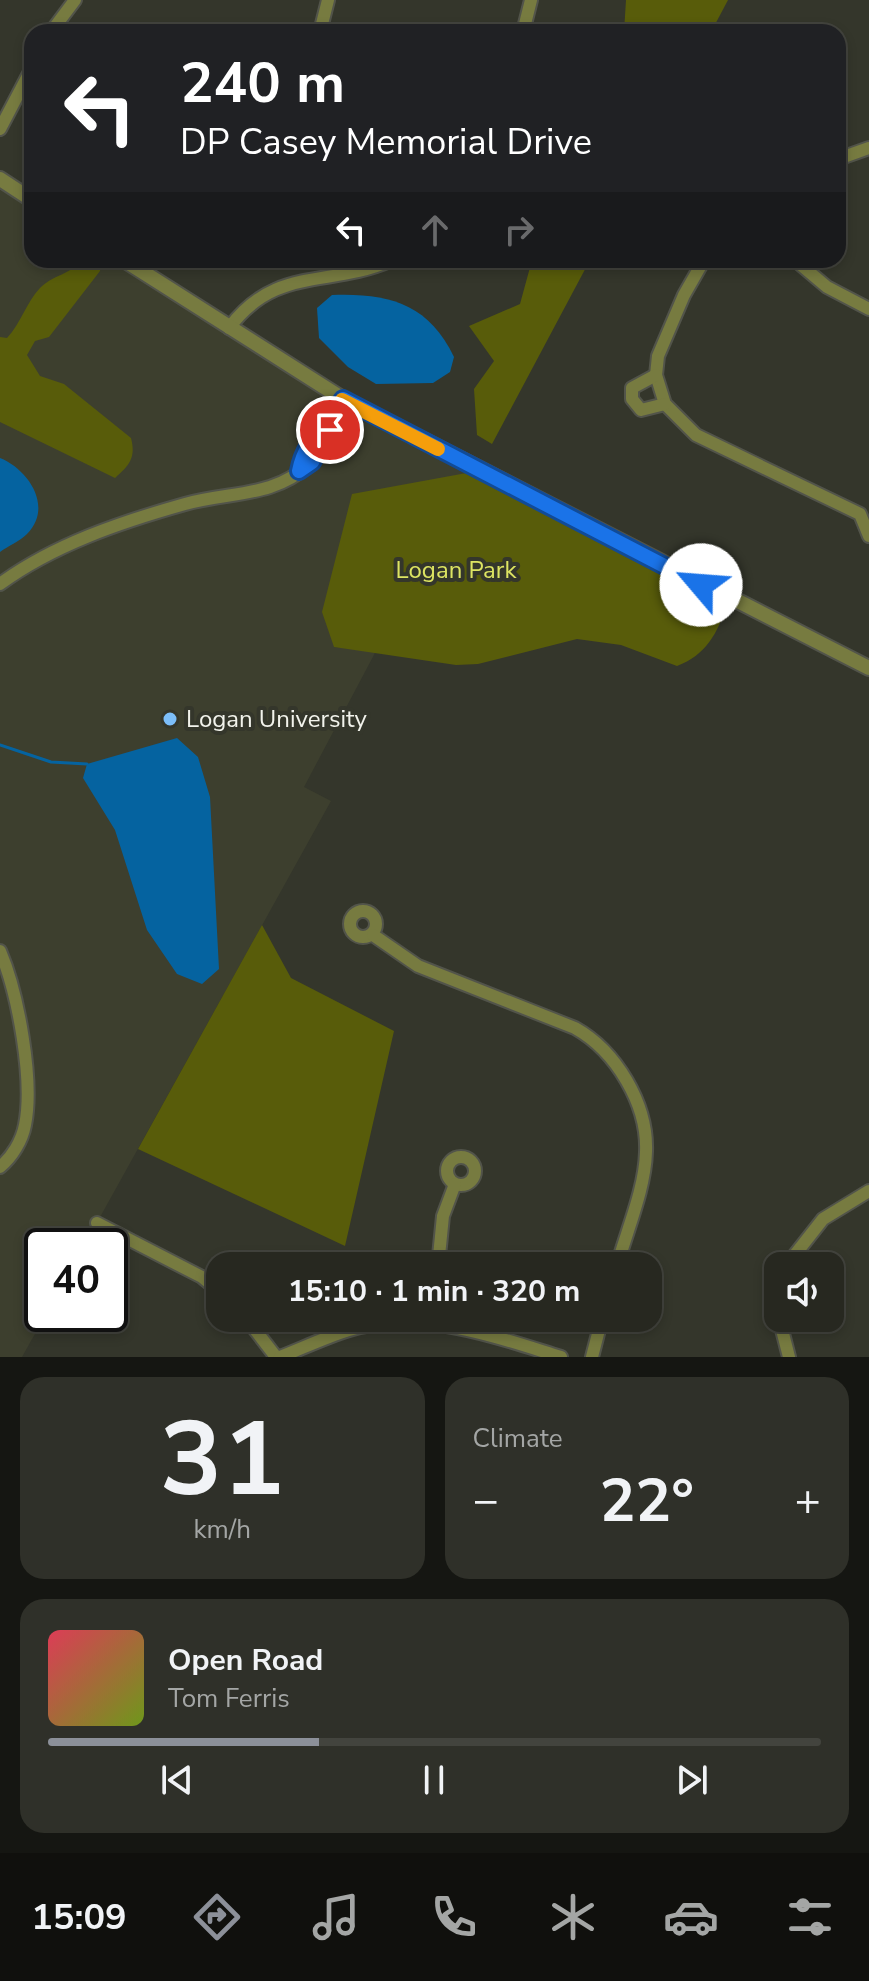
<!DOCTYPE html>
<meta charset="utf-8">
<style>
body{margin:0;font-family:"Nunito Sans",sans-serif;background:#2f3029;color:#f1f3f6;height:100vh;display:flex;flex-direction:column;font-size:30px;white-space:nowrap}
*{box-sizing:border-box;margin:0}
p{font-size:26px;color:#a4a6a5}
.icon{flex:none;width:44px;height:44px;fill:none;stroke:currentColor;stroke-width:2;stroke-linecap:round;stroke-linejoin:round}
.map{position:relative;height:1357px;overflow:hidden}
.drawer{display:flex;flex-direction:column;gap:20px;padding:20px;background:#151612;flex:1}
.drawer>*{flex:none}
.hud{position:absolute;left:24px;top:24px;width:822px;height:244px;border-radius:24px;box-shadow:0 4px 12px #0003,0 0 0 2px #43443e;background:#202124;color:#fff;overflow:hidden}
.tools{position:absolute;left:764px;top:1252px;display:grid;gap:16px}
.tools a{display:grid;place-items:center;width:80px;height:80px;border-radius:16px;background:#272820;box-shadow:0 4px 12px #0003,0 0 0 2px #43443e;font-size:40px}
.speed{position:absolute;left:24px;top:1228px;display:flex;gap:16px;font-size:40px;font-weight:700;text-align:center}
.speed>*{display:grid;place-content:center;width:104px;height:104px;border-radius:50%;background:#272820;box-shadow:0 4px 12px #0003,0 0 0 2px #43443e;line-height:1}
.speed .limit{border:4px solid #111;border-radius:12px;background:#fff;color:#111}
.pin{position:absolute;display:grid;place-items:center;width:68px;height:68px;color:#fff;margin:-34px;border:4px solid #fff;border-radius:50%;box-shadow:0 2px 8px #0007}
.me{position:absolute;width:88px;margin:-44px;rotate:297deg;stroke-linejoin:round;filter:drop-shadow(0 0 6px #0008)}
.turn{display:flex;align-items:center;gap:28px;height:168px;padding:0 24px;font-size:36px}
.turn .icon{width:104px;height:104px;stroke-width:2.5}
.turn b{display:block;font-size:56px;line-height:68px}
.lanes{display:flex;align-items:center;height:76px;padding:0 24px;background:#0003;justify-content:center;gap:40px;direction:ltr}
.lanes .off{opacity:.35}
.big{font-size:60px;font-weight:700;line-height:1.1}
.drawer .widget{flex:1;display:flex;flex-direction:column;justify-content:center;gap:12px;min-width:0;padding:0 28px;border-radius:24px;background:#2f3029}
.drawer .dial{align-items:center;gap:0}
.dial b{font-size:104px;line-height:1}
.song{display:flex;align-items:center;gap:24px}
.cover{width:96px;height:96px;border-radius:12px;background:linear-gradient(135deg,hsl(350 70% 55%),hsl(80 70% 35%))}
.played{height:8px;border-radius:4px;background:linear-gradient(90deg,#8c9099 35%,#43443e 35%)}
.keys{display:flex;justify-content:space-around;direction:ltr}
.heat{display:flex;justify-content:space-between;align-items:center;font-size:44px;direction:ltr}
.drawer .tiles{flex:1;display:grid;gap:20px;grid-template-columns:1fr 1fr}
.widget:last-child{grid-column:span 2}
.trip{position:absolute;left:206px;top:1252px;width:456px;height:80px;border-radius:24px;background:#272820;box-shadow:0 4px 12px #0003,0 0 0 2px #43443e;font-weight:700;line-height:80px;text-align:center}
.dock{display:flex;height:128px;justify-content:space-around;align-items:center;background:#10100d;color:#a4a6a5}
.dock .icon{width:56px;height:56px}
.dock .current{color:#8c9099}
.dock b{font-size:36px;color:#f1f3f6}
.map>svg:first-child{display:block}
</style>
<div class="map">
<svg width="869" height="1357" viewBox="0 0 869 1357">
<rect width="100%" height="100%" fill="#34362b"/>
<polygon fill="#3d3f2e" points="0,187 32,208 32,260 112,260 315,391 472,472 334,647 376,651 304,787 331,801 84,1246 42,1246 42,1314 46,1314 22,1357 0,1357"/>
<g fill="#585c0a">
<polygon points="626,0 728,0 711,32 624,32"/>
<path d="M 83,260 L 101,260 L 100,271 L 49,337 L 35,341 L 27,355 L 40,376 L 64,384 L 131,438 C 136,457 130,465 115,478 L 0,422 L 0,337 L 7,338 C 21,323 26,303 40,288 C 53,275 71,274 83,260 Z"/>
<polygon points="532,260 590,260 492,444 477,435 474,389 494,361 469,326 520,304"/>
<path d="M 472,472 L 727,605 C 717,634 706,655 677,666 L 621,645 L 577,639 L 478,664 L 456,665 L 334,647 L 322,612 L 352,494 Z"/>
<polygon points="262,925 291,978 394,1031 345,1246 138,1149"/>
</g>
<g fill="#0563a0">
<path d="M 332,295 C 388,293 428,303 454,357 L 450,372 L 433,383 L 376,384 L 348,367 L 319,338 L 317,308 Z"/>
<path d="M 0,458 C 28,469 54,507 27,534 C 20,541 8,546 0,552 Z"/>
<polygon points="177,738 198,757 210,797 219,969 202,984 177,974 147,930 115,830 83,778 87,764"/>
</g>
<g fill="none" stroke-linecap="round" stroke-linejoin="round">
<polyline stroke="#0563a0" stroke-width="3" points="0,745 51,762 87,764"/>
<g stroke="#52544a" stroke-width="16">
<g id="minor">
<polyline points="51,32 75,0"/>
<polyline points="320,32 328,0"/>
<polyline points="523,32 531,0"/>
<polyline points="0,129 32,68"/>
<polyline points="838,159 869,148"/>
<polyline points="704,260 684,295 658,356 656,375 665,404 696,435 860,514 869,536"/>
<polyline points="795,260 827,287 869,309"/>
<path d="M 229,328 C 276,265 329,288 392,260"/>
<polyline points="656,375 632,388 632,399 641,410 665,404"/>
<path d="M 299,471 C 303,450 313,430 331,419"/>
<path d="M 0,584 C 53,545 121,522 185,504 C 232,491 272,498 310,464 C 327,448 332,418 343,399"/>
<circle cx="363" cy="924" r="13"/>
<path d="M 373,935 L 418,966 L 575,1028 C 616,1051 648,1104 646,1152 C 645,1189 627,1230 617,1266"/>
<path d="M 0,951 C 18,993 34,1080 25,1125 C 22,1141 12,1157 0,1167"/>
<circle cx="461" cy="1171" r="14"/>
<polyline points="97,1223 202,1277 220,1292"/>
<polyline points="438,1266 443,1216 455,1184"/>
<polyline points="786,1266 823,1219 869,1191"/>
<polyline points="246,1318 276,1357"/>
<polyline points="779,1318 789,1357"/>
<path d="M 280,1357 C 303,1348 326,1337 349,1330 C 421,1309 493,1336 561,1357"/>
<polyline points="592,1357 602,1318"/>
</g>
</g>
<g stroke="#52544a" stroke-width="18">
<g id="tertiary">
<polyline points="0,179 32,200"/>
<polyline points="124,260 343,399 869,668"/>
</g>
</g>
<use href="#minor" stroke="#777b40" stroke-width="12"/>
<use href="#tertiary" stroke="#777b40" stroke-width="14"/>
</g>
<g fill="none" stroke-linecap="round" stroke-linejoin="round">
<g stroke="#114b97" stroke-width="20">
<path id="route" d="M 330,430 L 312,462 L 299,471 C 305,439 328,425 343,399 L 701,585"/>
</g>
<use href="#route" stroke="#1a73e8" stroke-width="14"/>
<polyline stroke="#f59e0b" stroke-width="14" points="342,400 438,449"/>
</g>
<circle fill="#7cbef9" stroke="#34362b" stroke-width="3" cx="170" cy="719" r="8"/>
<g text-anchor="middle" stroke-width="8" stroke-linejoin="round" paint-order="stroke">
<g font-size="24" fill="#dde462" stroke="#34362b">
<text x="456" y="578">Logan Park</text>
</g>
<g font-size="24" fill="#f2f3ec" stroke="#34362b" text-anchor="start">
<text x="186" y="727">Logan University</text>
</g>
</g>
</svg>
<div class="tools">
<a><svg class="icon" aria-label="sound" viewBox="0 0 24 24"><path d="M4 9h4l5-4v14l-5-4H4zM17 9q2 3 0 6"/></svg></a>
</div>
<div class="speed"><div class="limit">40</div></div>
<div class="pin" style="left:330px;top:430px;background:#d93025"><svg class="icon" aria-label="arrive" viewBox="0 0 24 24"><path d="M6 21V4h12l-3 4 3 4H6"/></svg></div>
<svg class="me" style="left:701px;top:585px" viewBox="-20 -20 40 40"><circle r="19" fill="#fff"/><path d="M0-13L10 11 0 6-10 11z" fill="#1a73e8"/></svg>
<div class="trip">15:10 · 1 min · 320 m</div>
<div class="hud">
<div class="turn"><svg class="icon" aria-label="left" viewBox="0 0 24 24"><path d="M17 20v-9H6M10 6l-5 5 5 5"/></svg><div><b>240 m</b>DP Casey Memorial Drive</div></div>
<div class="lanes"><svg class="icon" aria-label="left" viewBox="0 0 24 24"><path d="M17 20v-9H6M10 6l-5 5 5 5"/></svg><svg class="icon off" aria-label="ahead" viewBox="0 0 24 24"><path d="M12 20V5M6 11l6-6 6 6"/></svg><svg class="icon off" aria-label="right" viewBox="0 0 24 24"><path d="M7 20v-9h11M14 6l5 5-5 5"/></svg></div>
</div>
</div>
<section class="drawer">
<div class="tiles">
<div class="widget dial"><b>31</b><p>km/h</p></div>
<div class="widget"><p>Climate</p>
<div class="heat"><a>−</a><b class="big">22°</b><a>+</a></div>
</div>
<div class="widget">
<div class="song"><i class="cover"></i><div><b>Open Road</b><p>Tom Ferris</p></div></div>
<div class="played"></div>
<div class="keys"><svg class="icon" aria-label="previous" viewBox="0 0 24 24"><path d="M18 5L8 12l10 7zM5 5v14"/></svg><svg class="icon" aria-label="pause" viewBox="0 0 24 24"><path d="M8 5v14M16 5v14"/></svg><svg class="icon" aria-label="next" viewBox="0 0 24 24"><path d="M6 5l10 7-10 7zM19 5v14"/></svg></div>
</div>
</div>
</section>
<nav class="dock">
<b>15:09</b>
<svg class="icon current" aria-label="directions" viewBox="0 0 24 24"><path d="M12 3l9 9-9 9-9-9zM9 14v-3h6M13 9l2 2-2 2"/></svg>
<svg class="icon" aria-label="music" viewBox="0 0 24 24"><path d="M9 18V5l10-2v13"/><circle cx="6" cy="18" r="3"/><circle cx="16" cy="16" r="3"/></svg>
<svg class="icon" aria-label="phone" viewBox="0 0 24 24"><path d="M5 4h4l2 5-3 2q2 4 5 5l2-3 5 2v4C11 20 4 13 5 4z"/></svg>
<svg class="icon" aria-label="climate" viewBox="0 0 24 24"><path d="M12 3v18M4 7l16 10M4 17L20 7"/></svg>
<svg class="icon" aria-label="car" viewBox="0 0 24 24"><path d="M5 17H2v-5l4-1 3-4h7l3 4 3 1v5h-3M9 17h6M6 11h13"/><circle cx="7" cy="17" r="2"/><circle cx="17" cy="17" r="2"/></svg>
<svg class="icon" aria-label="filters" viewBox="0 0 24 24"><path d="M4 7h16M4 17h16"/><circle cx="9" cy="7" r="2"/><circle cx="15" cy="17" r="2"/></svg>
</nav>
